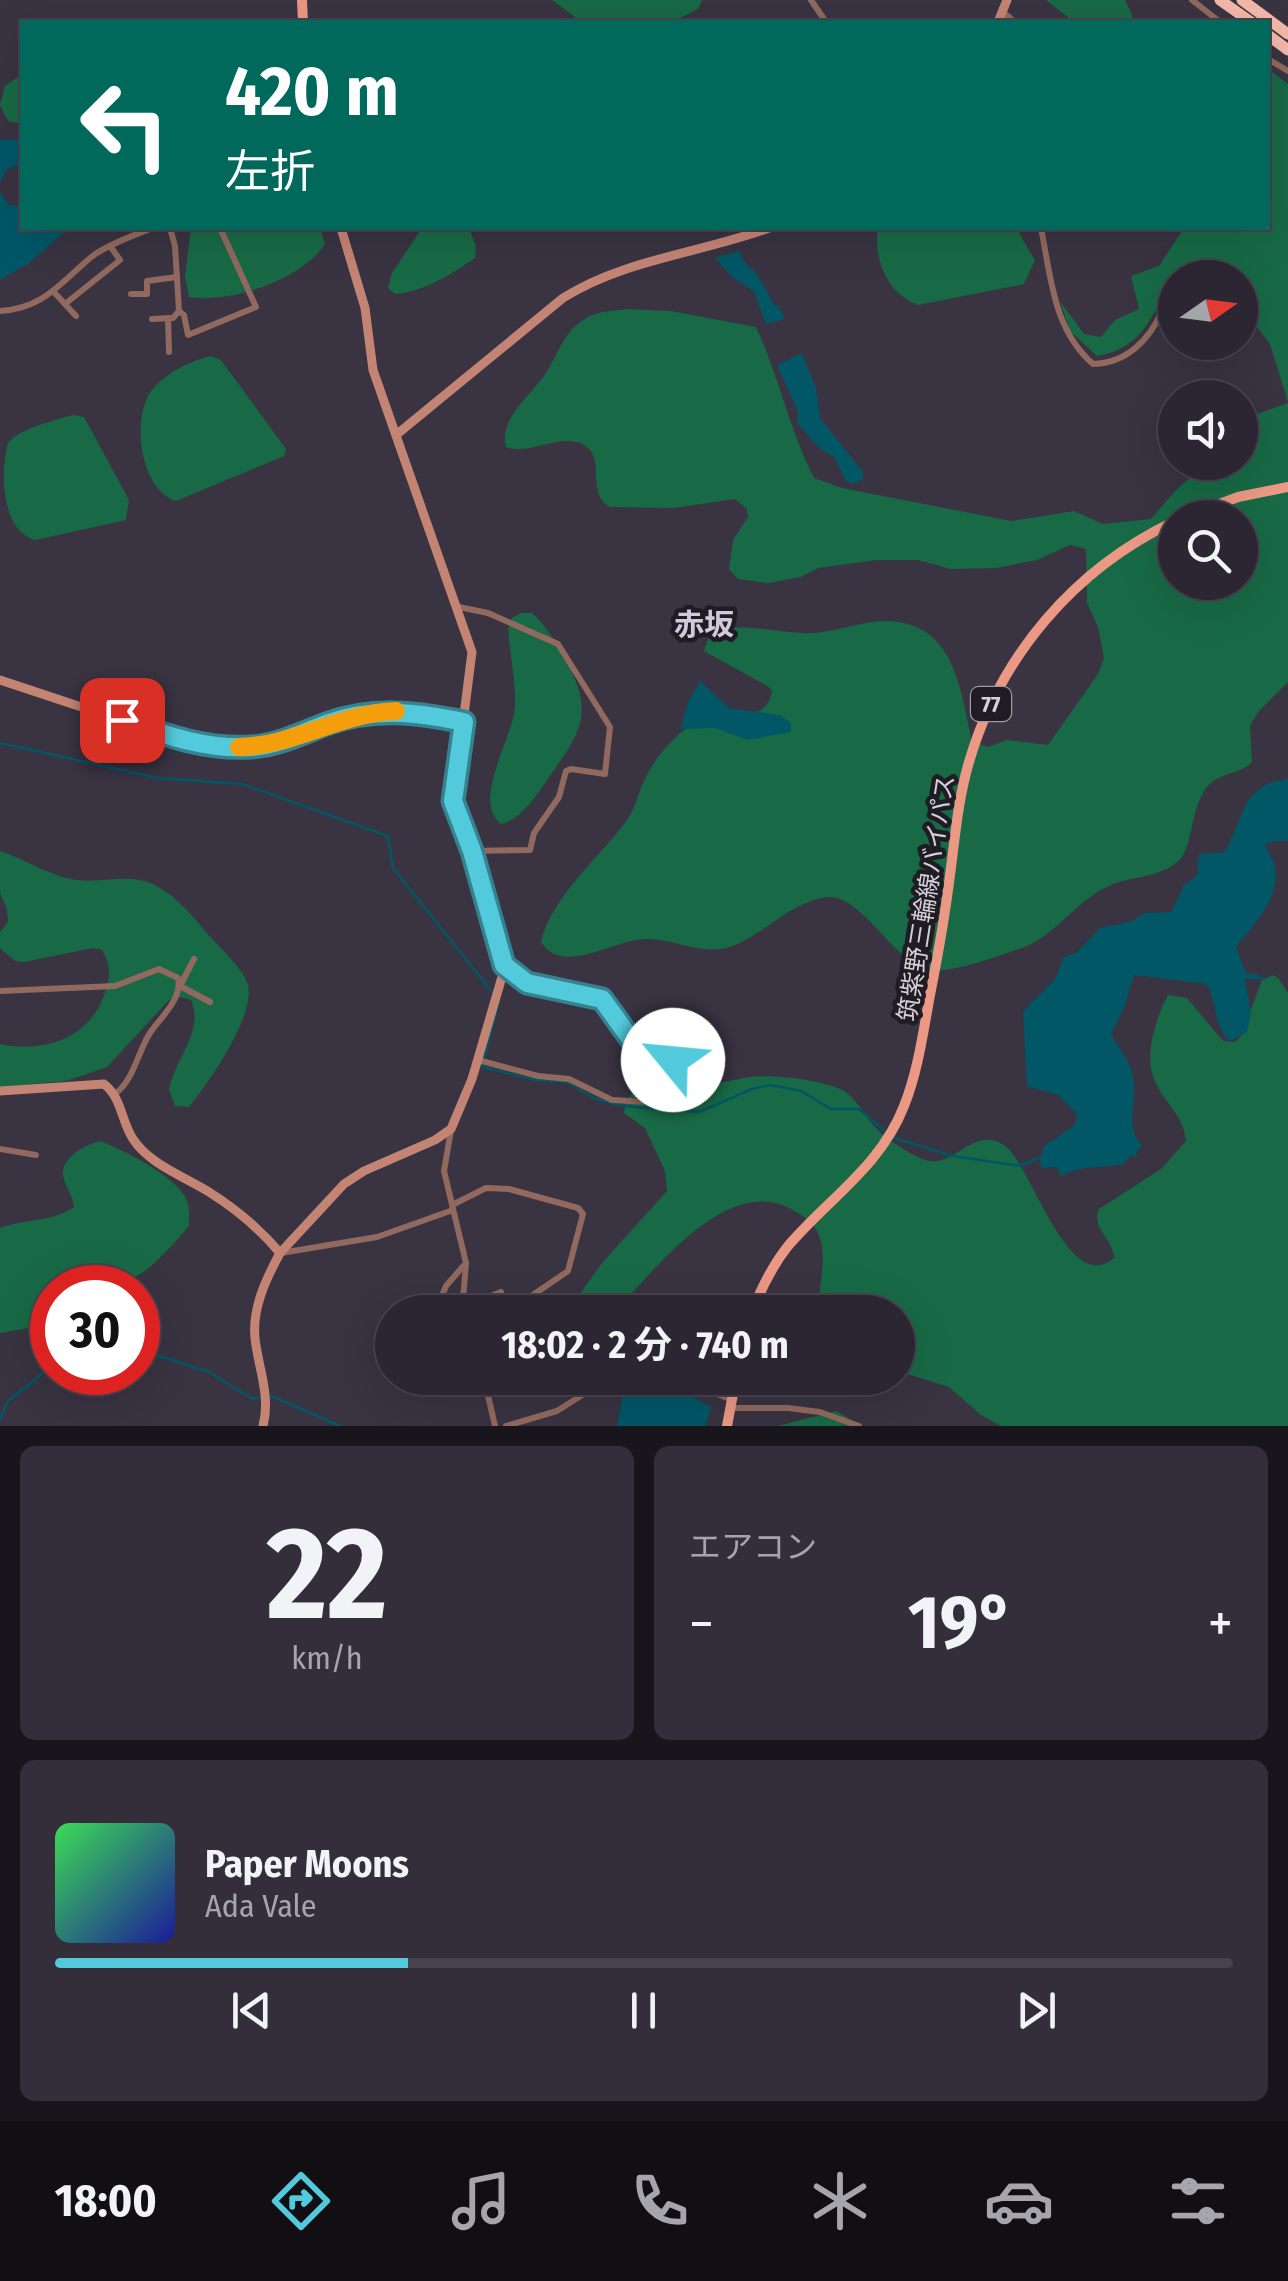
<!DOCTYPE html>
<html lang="ja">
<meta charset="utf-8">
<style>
body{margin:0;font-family:"Fira Sans Condensed","Noto Sans JP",sans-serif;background:#332e3a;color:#f1f3f6;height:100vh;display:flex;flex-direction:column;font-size:38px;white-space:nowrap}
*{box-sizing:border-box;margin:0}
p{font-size:32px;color:#a6a5ac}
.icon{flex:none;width:55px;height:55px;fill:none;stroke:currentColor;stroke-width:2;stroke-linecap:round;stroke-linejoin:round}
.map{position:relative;height:1426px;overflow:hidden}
.details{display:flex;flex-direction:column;gap:20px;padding:20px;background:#18151c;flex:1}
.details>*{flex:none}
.hud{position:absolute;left:20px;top:20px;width:1250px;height:210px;border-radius:0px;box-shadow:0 10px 40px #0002,0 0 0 2px #47434d;background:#00695c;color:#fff;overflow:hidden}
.needle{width:65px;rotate:76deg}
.controls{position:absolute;left:1158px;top:260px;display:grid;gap:20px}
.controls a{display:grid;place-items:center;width:100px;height:100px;border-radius:50%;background:#2b2632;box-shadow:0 10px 40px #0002,0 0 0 2px #47434d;font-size:50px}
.speed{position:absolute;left:30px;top:1265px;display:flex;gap:20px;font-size:50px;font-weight:700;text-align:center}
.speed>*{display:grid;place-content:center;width:130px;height:130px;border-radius:50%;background:#2b2632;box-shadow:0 10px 40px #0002,0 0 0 2px #47434d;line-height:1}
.speed .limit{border:15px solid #d22;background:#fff;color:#111}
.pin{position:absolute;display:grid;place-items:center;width:85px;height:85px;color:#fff;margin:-42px;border-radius:20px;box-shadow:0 5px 15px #0006}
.me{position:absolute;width:110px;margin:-55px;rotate:298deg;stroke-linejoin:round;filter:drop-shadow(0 0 8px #0008)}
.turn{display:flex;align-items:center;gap:35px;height:210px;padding:0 40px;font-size:45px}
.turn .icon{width:130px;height:130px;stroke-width:2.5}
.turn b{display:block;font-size:70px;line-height:85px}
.big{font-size:75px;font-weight:700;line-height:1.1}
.details .card{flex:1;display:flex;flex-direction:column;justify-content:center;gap:15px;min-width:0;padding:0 35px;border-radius:15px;background:#332e3a}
.details .dial{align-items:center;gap:0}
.dial b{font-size:130px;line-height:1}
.song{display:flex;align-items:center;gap:30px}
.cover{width:120px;height:120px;border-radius:15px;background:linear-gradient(135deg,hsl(130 70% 55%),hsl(240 70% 35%))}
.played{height:10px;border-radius:5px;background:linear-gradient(90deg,#53cadc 30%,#47434d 30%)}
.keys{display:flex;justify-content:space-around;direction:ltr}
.heat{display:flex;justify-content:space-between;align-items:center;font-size:55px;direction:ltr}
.details .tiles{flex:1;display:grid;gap:20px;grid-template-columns:1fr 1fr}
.card:last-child{grid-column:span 2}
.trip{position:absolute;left:375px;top:1295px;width:540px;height:100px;border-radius:50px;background:#2b2632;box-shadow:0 10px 40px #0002,0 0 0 2px #47434d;font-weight:700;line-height:100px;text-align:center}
.dock{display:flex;height:160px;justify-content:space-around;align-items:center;background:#110f14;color:#a6a5ac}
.dock .icon{width:70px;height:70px}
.dock .active{color:#53cadc}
.dock b{font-size:45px;color:#f1f3f6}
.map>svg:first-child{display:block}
</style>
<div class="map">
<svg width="1288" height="1426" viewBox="0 0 1288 1426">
<rect width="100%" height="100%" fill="#393342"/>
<g fill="#186a46" fill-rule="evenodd">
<polygon points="552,0 702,0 698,9 680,18 682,22 575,22 575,17"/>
<polygon points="1046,0 1125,0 1135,22 1074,22"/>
<path d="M 1268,69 L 1288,84 L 1288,402 L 1270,344 L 1240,305 L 1240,278 C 1214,277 1200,265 1175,271 C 1155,311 1145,348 1097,356 L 1070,331 L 1060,301 L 1084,334 L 1101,337 L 1115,320 L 1139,309 L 1131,276 L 1159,266 L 1184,228 L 1268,228 Z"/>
<polygon points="22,74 22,124 8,121 0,105 5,86"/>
<path d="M 191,228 L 320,228 L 325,244 C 303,279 230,304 189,297 L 185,276 Z"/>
<path d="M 422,228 L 469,228 L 476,246 L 475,258 C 452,274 423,292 395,294 L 388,288 L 392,273 Z"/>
<path d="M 878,228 L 1016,228 L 1035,260 L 1024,284 L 918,305 C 887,294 873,258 878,228 Z"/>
<path d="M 627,309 L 671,311 L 756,327 C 779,376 789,429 814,478 L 842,488 L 1011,521 L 1074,511 L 1103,524 L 1151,519 C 1179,487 1194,463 1240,462 L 1240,420 L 1288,403 L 1288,682 L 1258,712 L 1250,726 L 1252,762 C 1240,775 1219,772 1207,787 C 1191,807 1193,842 1181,858 C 1166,877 1132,876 1111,885 C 1075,900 1056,937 1019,949 C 999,956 950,974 930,970 C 889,961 861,888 821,898 C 787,906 766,932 735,945 C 704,958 675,938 646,939 C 613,939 564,977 541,942 C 551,896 603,855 629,817 C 636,806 638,793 644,781 C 653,762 669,740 687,728 C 712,712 766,730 772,691 L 769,687 L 704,651 L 710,633 C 738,621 772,632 802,633 C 830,635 859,621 886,621 C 955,622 960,689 972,741 L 988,747 L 1007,740 L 1048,745 L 1098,674 L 1104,658 L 1098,627 L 1087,603 L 1086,549 L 1070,545 L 1037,560 L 996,568 L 951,569 L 918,560 L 876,560 L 818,568 L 801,577 L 768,583 L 738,579 L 729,569 L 733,540 L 748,517 L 747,509 L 735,499 L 674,508 L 610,507 C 585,494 607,458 584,445 C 561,432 530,456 506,447 C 498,419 532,394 546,373 C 559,352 565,329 588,317 C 599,311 614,311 627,309 ZM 1175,518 L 1240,518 L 1240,582 L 1175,582 Z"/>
<path d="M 211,356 L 221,360 L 286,449 L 284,456 L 176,501 C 140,490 131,419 151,391 C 165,373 190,361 211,356 Z"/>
<path d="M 74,415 L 84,417 L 129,500 L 126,520 L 35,540 C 1,531 0,471 8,443 C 18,429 58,419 74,415 Z"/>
<path d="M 521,613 L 532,613 C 546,625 554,641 564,657 C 597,715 580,732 545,783 C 534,799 521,819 501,824 C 471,802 513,737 515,707 C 516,682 510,654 508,629 L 512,618 Z"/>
<path d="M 0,851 C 22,858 51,876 71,879 C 94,884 117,876 140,880 C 166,885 189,911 205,931 C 216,944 244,969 248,985 C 255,1017 209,1082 189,1107 L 175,1106 L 169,1090 C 174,1060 205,1031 191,1000 L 180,997 L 169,1000 L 107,1067 L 66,1081 L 0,1087 L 0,1044 C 43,1053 89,1039 104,995 C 110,978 112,967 102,950 L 93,948 L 24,962 L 15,961 L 0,948 L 0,932 L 8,922 L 7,909 L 0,893 Z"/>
<path d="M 1273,975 L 1279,979 L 1288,993 L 1288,1426 L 1001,1426 L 981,1415 L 949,1387 L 898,1371 L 898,1312 L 820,1312 C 816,1285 831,1256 816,1229 C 811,1221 801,1214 793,1210 C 727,1172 655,1271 614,1312 L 567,1312 L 602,1263 L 667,1191 L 665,1171 L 645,1128 L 624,1113 L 626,1100 C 632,1094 636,1089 644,1087 C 664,1081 684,1084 705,1083 C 721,1083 734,1080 750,1077 C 772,1074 820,1080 840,1089 C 857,1097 864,1116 876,1128 C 886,1139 907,1152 920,1158 C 953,1174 971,1124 1004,1145 C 1031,1163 1068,1298 1114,1258 C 1113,1238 1091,1229 1099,1209 L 1161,1169 L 1186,1141 C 1183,1112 1163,1103 1154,1079 C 1144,1055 1156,1017 1168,995 L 1187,998 L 1223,1041 L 1235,1042 L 1241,1036 L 1262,980 Z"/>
<path d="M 100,1141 C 122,1149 180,1178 187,1201 C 190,1208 189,1219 189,1226 C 138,1285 130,1288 52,1288 L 52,1314 L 29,1328 L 0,1333 L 0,1228 C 24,1219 53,1222 74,1207 C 73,1195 64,1185 63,1175 C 61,1158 86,1144 100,1141 Z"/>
<polygon points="836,1411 862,1426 778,1426"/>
</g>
<g fill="#015766">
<polygon points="22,139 22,163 6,170 0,182 0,140"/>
<polygon points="0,192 9,205 22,206 22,228 69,228 29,263 0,280"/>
<polygon points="739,251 746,265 755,271 775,306 778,305 785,319 766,324 754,291 733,278 715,258"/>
<polygon points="802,353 816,388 820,418 863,472 863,479 853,484 845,480 835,458 819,448 797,423 798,412 777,365"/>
<polygon points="700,681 729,708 780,715 791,723 791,732 747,740 715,728 680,729 689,700"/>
<path d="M 1288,778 L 1288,841 L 1274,841 L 1265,845 C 1268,853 1274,860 1275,868 C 1281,898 1252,926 1236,947 L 1246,973 L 1256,974 L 1268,980 L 1245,979 L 1251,1013 L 1247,1032 L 1230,1041 C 1212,1026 1218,1001 1206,984 L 1134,975 L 1124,1008 L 1111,1034 C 1119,1049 1130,1059 1133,1077 C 1138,1102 1123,1125 1142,1146 L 1136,1152 L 1137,1158 L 1131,1155 L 1124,1164 C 1101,1169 1084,1164 1061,1176 L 1057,1167 L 1042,1168 L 1040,1161 L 1044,1146 L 1075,1125 L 1077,1114 L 1058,1095 L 1027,1086 L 1023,1011 L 1056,978 L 1063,958 L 1077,952 L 1100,928 L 1132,921 L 1145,913 L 1171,912 L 1184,885 L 1197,875 L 1199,854 L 1224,852 C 1239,831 1239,800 1265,785 C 1272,781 1281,782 1288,778 Z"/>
<polygon points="654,1387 679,1390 712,1407 705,1426 617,1426 623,1395"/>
</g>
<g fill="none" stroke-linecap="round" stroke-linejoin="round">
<g stroke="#015766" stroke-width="2.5">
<polyline points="0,743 158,778 242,784 388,836 393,868 494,994"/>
<polyline points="499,1001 482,1067 536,1080 567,1082 594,1098 622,1106 699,1112 752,1089 770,1085 801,1091 831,1109 859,1109 887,1133"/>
<polyline points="894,1138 953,1156 1020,1166 1041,1157"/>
<polyline points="138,1349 209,1372 251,1398 260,1398"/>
<polyline points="268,1397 274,1397 340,1426"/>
<polyline points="0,1419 7,1402 52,1366"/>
</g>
<g stroke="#91695e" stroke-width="6">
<polyline points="811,0 826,22"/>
<polyline points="1192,0 1220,22"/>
<polyline points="1003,12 1015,22"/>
<polyline points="1268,59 1288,71"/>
<path d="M 1041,228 C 1051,277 1053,329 1093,364 C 1126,363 1149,341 1162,311 C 1166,300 1168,290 1175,280"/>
<polyline points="1180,278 1193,278"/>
<polyline points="53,291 76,316"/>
<polyline points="131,294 147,294 147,281 177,277"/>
<polyline points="65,304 120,260 110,246"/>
<path d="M 0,311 C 46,308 61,281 94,255 C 111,243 133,236 152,228"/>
<polyline points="179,311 184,315 188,335 256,307 220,228"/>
<polyline points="168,318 169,352"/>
<polyline points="152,319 173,318 179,311 175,246 170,228"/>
<polyline points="459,607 488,613 558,644 610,727 605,774 571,769 566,771 559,797 534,833 530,850 471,851"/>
<polyline points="194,959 180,986 210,1002"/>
<path d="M 0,991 L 115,986 L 159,969 L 178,978 C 183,998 161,1017 150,1033 C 137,1053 135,1079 114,1095"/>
<polyline points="478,1060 538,1076 569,1079 612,1100 664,1103 673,1057 635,1042 602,999 527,983 505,966"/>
<polyline points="451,1130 444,1171 466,1263 462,1312"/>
<polyline points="0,1149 36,1155"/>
<polyline points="452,1205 486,1188 509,1189 578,1208 583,1214 568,1271 508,1312"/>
<polyline points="281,1253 377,1237 453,1210"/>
<polyline points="463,1307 501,1292"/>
<polyline points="435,1312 446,1286 466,1263"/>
<polyline points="484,1378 495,1426"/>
<polyline points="679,1378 732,1400"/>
<polyline points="731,1408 788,1408 820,1412 859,1426"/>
<polyline points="506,1426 557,1411 609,1378"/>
</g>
<g stroke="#c48474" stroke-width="9">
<polyline points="998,22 1007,0"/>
<path d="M 396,435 L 563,298 C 625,259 701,253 769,228"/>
<polyline points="0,680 181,740 229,747 272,744 352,717 384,711 424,713 464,722"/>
<path d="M 0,1091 L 104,1084 C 122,1098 121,1121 133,1139 C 149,1164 185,1177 209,1192 C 236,1209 260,1229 280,1253"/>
<path d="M 263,1426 C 271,1396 258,1367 255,1338 C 252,1308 266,1279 280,1253 L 344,1184 L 364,1171 L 435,1140 L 451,1129 L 472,1079 L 504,970 L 471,851 L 453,801 L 472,652 L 373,370 L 365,308 L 341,228"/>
</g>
<g stroke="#eb9884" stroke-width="10">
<polyline points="302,0 303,22"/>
<polyline points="1183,518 1238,497 1288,487"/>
<path d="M 752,1312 C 761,1289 772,1266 788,1246 C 828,1199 881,1166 904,1106 C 918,1071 923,1033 930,995 C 938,955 945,915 950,875 C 955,838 958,799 969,762 C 1000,656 1074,569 1175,521"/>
<polyline points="727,1426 736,1378"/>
</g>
<g stroke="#f4b8a9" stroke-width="11">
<polyline points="1220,0 1251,22"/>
<polyline points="1242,0 1288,34"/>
<polyline points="1268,35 1288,50"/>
</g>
</g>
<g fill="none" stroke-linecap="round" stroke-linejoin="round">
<g stroke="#36838f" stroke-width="25">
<path id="route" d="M 122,720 C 165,735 206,750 251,747 C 278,745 301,734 326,724 C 373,707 416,712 464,722 L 453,801 L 472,851 L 504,965 L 527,983 L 602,999 L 630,1038 L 671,1056 L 673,1060"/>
</g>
<use href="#route" stroke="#53cadc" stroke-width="18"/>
<path stroke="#f59e0b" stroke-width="18" d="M 239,747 C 294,746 340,713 396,711"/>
</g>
<g text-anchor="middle" stroke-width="9" stroke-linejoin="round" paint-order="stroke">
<rect fill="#1f1c23" stroke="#9e9aa3" stroke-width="2.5" x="971" y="687" width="40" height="34" rx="8"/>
<g font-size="22" font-weight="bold" fill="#d4d0da">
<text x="991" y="712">77</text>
</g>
<g font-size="25" fill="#d4d0da" stroke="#1f1c23">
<text transform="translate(926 898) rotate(-81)" y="9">筑紫野三輪線バイパス</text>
</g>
<g font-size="30" font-weight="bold" fill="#d1c9dc" stroke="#1f1c23">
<text x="704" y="635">赤坂</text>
</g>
</g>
</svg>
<div class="controls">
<a><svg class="needle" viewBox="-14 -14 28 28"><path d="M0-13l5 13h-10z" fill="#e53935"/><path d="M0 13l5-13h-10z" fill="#a6a5ac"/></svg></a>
<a><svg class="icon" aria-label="sound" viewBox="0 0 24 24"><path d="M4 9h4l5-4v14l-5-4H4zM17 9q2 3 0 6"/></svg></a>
<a><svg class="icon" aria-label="search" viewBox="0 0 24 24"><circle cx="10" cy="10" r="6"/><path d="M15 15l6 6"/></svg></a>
</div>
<div class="speed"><div class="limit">30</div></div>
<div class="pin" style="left:122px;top:720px;background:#d93025"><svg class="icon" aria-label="arrive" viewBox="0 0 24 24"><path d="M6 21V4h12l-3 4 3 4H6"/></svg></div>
<svg class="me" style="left:673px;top:1060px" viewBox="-20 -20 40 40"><circle r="19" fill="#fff"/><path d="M0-13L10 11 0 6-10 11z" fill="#53cadc"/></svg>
<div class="trip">18:02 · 2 分 · 740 m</div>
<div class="hud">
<div class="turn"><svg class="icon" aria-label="left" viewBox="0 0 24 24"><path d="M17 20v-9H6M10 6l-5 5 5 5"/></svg><div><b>420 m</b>左折</div></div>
</div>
</div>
<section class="details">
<div class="tiles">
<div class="card dial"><b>22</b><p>km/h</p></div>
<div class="card"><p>エアコン</p>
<div class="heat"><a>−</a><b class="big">19°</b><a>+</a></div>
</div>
<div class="card">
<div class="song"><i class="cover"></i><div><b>Paper Moons</b><p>Ada Vale</p></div></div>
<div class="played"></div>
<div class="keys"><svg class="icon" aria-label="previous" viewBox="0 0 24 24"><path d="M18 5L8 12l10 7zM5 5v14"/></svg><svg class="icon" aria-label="pause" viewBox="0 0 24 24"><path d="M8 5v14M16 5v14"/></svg><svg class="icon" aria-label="next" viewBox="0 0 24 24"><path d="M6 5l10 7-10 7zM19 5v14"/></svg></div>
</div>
</div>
</section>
<nav class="dock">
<b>18:00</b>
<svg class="icon active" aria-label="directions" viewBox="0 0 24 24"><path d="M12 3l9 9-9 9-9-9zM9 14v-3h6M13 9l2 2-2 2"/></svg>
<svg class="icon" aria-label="music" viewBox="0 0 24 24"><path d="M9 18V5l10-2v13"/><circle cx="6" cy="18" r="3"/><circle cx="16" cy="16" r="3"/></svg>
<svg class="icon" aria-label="phone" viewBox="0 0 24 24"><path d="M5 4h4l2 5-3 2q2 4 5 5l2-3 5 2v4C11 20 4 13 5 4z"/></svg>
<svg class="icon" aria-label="climate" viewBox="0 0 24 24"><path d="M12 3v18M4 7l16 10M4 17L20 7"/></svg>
<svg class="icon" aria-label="car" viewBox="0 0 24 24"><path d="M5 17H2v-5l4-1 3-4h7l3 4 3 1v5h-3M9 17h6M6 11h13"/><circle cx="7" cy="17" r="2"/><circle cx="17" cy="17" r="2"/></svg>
<svg class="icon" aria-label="filters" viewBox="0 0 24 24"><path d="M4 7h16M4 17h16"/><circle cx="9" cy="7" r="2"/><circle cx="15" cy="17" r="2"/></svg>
</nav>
